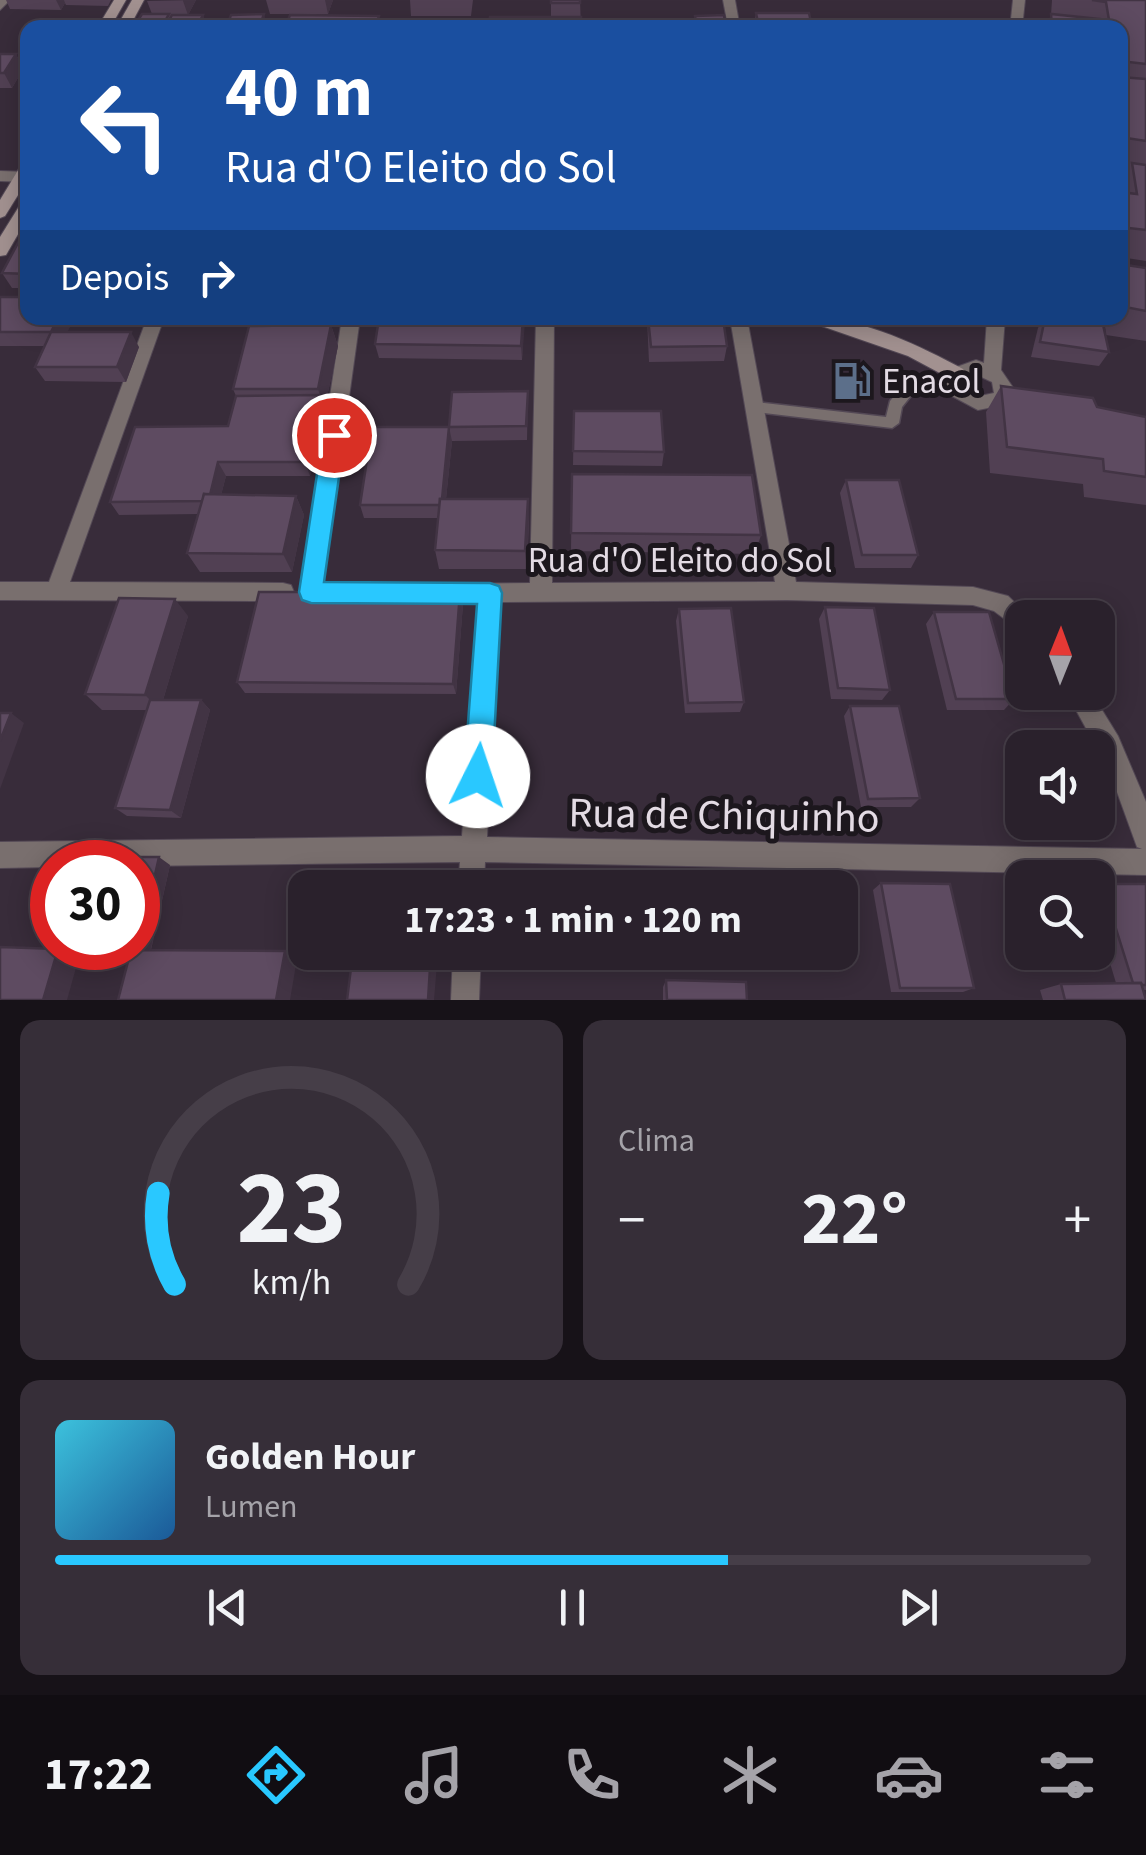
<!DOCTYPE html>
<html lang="pt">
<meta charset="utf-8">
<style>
body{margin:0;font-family:"Source Sans 3",sans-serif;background:#362e38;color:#f1f3f6;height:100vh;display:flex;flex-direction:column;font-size:38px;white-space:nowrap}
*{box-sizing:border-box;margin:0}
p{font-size:32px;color:#a5a3a9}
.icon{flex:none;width:55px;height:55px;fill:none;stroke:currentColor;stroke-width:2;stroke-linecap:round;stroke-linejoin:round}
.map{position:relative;height:1000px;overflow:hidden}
.side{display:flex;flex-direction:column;gap:20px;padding:20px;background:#171218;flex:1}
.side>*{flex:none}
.banner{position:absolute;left:20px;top:20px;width:1108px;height:305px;border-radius:20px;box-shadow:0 5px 25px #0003,0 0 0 2px #463e48;background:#1a4fa0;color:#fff;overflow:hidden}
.needle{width:65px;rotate:1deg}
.fabs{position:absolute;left:1005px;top:600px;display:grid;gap:20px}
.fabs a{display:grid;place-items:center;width:110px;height:110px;border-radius:20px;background:#2a212c;box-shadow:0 5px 25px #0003,0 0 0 2px #463e48;font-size:50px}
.speed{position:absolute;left:30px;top:840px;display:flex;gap:20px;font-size:50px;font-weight:700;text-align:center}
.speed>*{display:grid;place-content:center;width:130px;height:130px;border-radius:50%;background:#2a212c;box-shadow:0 5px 25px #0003,0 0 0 2px #463e48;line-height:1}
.speed .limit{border:15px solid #d22;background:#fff;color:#111}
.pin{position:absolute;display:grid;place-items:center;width:85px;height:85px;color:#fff;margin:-42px;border:5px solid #fff;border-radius:50%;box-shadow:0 2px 10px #0007}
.me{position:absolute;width:110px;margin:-55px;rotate:4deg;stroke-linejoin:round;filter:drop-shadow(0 0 8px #0008)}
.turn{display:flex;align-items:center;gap:35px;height:210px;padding:0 40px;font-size:45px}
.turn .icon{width:130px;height:130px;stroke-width:2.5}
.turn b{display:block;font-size:70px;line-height:85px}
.then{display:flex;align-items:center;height:95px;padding:0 40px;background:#0003;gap:20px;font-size:38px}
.big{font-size:75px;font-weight:700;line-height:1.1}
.side .card{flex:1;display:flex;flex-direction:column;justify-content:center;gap:15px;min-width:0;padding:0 35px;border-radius:20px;background:#362e38}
.side .dial{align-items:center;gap:0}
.dial svg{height:260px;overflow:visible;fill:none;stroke:#463e48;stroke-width:7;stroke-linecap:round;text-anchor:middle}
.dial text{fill:#f1f3f6;stroke:none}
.song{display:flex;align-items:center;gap:30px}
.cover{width:120px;height:120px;border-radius:15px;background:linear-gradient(135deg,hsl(190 70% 55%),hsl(210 70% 35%))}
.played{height:10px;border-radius:5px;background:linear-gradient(90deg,#29c8ff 65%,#463e48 65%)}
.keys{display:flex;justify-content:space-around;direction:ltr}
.heat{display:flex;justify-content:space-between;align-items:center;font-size:55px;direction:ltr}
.side .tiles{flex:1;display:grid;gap:20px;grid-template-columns:1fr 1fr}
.card:last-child{grid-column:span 2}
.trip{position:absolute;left:288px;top:870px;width:570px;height:100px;border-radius:20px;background:#2a212c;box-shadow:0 5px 25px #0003,0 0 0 2px #463e48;font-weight:700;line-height:100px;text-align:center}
.dock{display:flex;height:160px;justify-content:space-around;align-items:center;background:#110d12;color:#a5a3a9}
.dock .icon{width:70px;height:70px}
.dock .current{color:#29c8ff}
.dock b{font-size:45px;color:#f1f3f6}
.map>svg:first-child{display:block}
</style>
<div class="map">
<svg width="1146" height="1000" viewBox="0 0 1146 1000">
<rect width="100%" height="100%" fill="#382c3a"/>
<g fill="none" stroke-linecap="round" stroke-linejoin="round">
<g stroke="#534855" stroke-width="3">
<polygon id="lane" points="915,377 955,379 962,384 955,389 918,387 902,407 899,423 892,428 755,412 748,407 755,402 886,417 890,401 910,378"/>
</g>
<g stroke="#534855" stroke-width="2">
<g id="street">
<polygon points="0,0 10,0 0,10"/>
<polygon points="723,0 735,0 740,28 550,25 556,21 727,21"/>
<polygon points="1013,0 1025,0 1022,28 1010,28"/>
<polygon points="124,19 312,20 318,24 313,28 120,26 118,23"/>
<polygon points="356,20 512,21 518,25 352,27 352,21"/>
<polygon points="0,171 28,172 28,182 0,181"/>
<polygon points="147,318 164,318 70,582 283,583 291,585 294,592 291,599 283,601 0,600 0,582 49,582"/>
<polygon points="342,318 360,318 322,592 319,599 311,601 303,599 300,592"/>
<polygon points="536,318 554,318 552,583 775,582 730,318 747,318 796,582 973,587 1008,596 1031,618 1022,618 1022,632 994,611 973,605 787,600 500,602 487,837 1142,849 1137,847 1109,770 1066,692 1091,692 1118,736 1146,802 1146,875 485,862 484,888 458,888 460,862 138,866 138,862 52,862 52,867 0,868 0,842 462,836 479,602 429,600 426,593 429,586 437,584 530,583"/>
<path d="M 987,318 L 1005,318 L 1001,370 L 1014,389 L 1008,404 L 978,410 L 952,396 L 948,374 L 951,369 L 976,360 L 984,363 ZM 975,374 L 992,382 L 994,393 L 980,396 L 967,388 L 966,378 Z"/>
<polygon points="453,952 481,952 479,1000 451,1000"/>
</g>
</g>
<g stroke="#534855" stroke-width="2">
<g id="secondary">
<polygon points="114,0 126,0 110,28 97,28"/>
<polygon points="132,0 144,0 129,28 116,28"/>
<polygon points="28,161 28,179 5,216 0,218 0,200 23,162"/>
<polygon points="28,198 28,217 6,255 0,256 0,237 23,200"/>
<path d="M 807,318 C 857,315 920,346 963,369 L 966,374 L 957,381 L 951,379 L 908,356 L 810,322 Z"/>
</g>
</g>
<use href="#lane" fill="#796f6e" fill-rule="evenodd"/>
<use href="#street" fill="#796f6e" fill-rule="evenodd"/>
<use href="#secondary" fill="#a29190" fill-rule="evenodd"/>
</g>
<g fill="#514053">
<polygon points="6,0 111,0 108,6 66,5 65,3 61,10 10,9"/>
<polygon points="196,0 188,15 203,15 207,28 133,28 152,14 147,1"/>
<polygon points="266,0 333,0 328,14 270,14"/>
<polygon points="410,0 473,0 471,16 411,16"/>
<polygon points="551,0 580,0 581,28 551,17"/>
<polygon points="1052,0 1146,0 1146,261 1120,257 1120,184 1128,169 1120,168 1120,28 1045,28 1051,15"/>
<polygon points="756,13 811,22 810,28 753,28"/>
<polygon points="0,54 16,54 23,69 12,88 0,88"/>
<polygon points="28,224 28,288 12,288 2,273"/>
<polygon points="1120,264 1146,268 1146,341 1106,335 1104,318 1120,318"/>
<polygon points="0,297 28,318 74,318 67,332 139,347 126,382 45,381 35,367 45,346 0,346"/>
<polygon points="379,318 524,318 522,360 379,358 375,344"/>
<polygon points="647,318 723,318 727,346 724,361 649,362"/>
<polygon points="1044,318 1083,318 1109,352 1099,366 1031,357 1038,328"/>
<polygon points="331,325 338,346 310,476 226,476 221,495 296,496 304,515 292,572 200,572 187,553 199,514 119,515 110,502 228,426 236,396 233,389"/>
<polygon points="1001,386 1146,417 1146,505 1084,497 1083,484 990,473 986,412"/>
<polygon points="528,391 527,440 452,441 446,499 529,518 527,569 439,569 435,550 438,518 364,518 360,505 449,427"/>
<polygon points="574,411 664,452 662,466 573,465"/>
<polygon points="572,474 761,535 755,554 571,551"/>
<polygon points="846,480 918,555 911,568 855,568 840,493"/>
<polygon points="460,592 463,604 456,694 245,693 237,682"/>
<polygon points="825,607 890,690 882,700 831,699 819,619"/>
<polygon points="679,609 744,702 740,712 685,713 676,621"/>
<polygon points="934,612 1014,699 1004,710 947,710 926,624"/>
<polygon points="188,616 163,700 201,700 210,710 181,818 127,816 115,808 147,710 102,710 85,694"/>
<polygon points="850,706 920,798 911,807 861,807 844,716"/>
<polygon points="170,865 151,950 285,951 297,959 79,957 65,952"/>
<polygon points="881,883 974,988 963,992 891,992 873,890"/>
<polygon points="1102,884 1146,884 1146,990 1143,990 1146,1000 1043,1000 1040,990 1061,984 1116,983 1098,923 1098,886"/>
<polygon points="666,980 747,1000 663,1000 663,987"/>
</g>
<g fill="#423444">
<polygon points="56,0 64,0 65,3 61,10"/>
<polygon points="183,0 196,0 188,15 183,1"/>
<polygon points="325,0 333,0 328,14"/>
<polygon points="264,14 268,28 259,28"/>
<polygon points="203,15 207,28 196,28"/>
<polygon points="16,54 23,69 12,88 4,73"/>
<polygon points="58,318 74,318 61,346 51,332"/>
<polygon points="523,318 525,322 522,360 521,346"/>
<polygon points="331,325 338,346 310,476 305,462 320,395 318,389"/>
<polygon points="131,332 139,347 126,382 117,367"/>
<polygon points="449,427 452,441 444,518 442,505"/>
<polygon points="218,462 226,476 216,514 208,501"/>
<polygon points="296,496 304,515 292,572 283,554"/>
<polygon points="528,499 529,518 527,569 525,551"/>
<polygon points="460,592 463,604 456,694 453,684"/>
<polygon points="175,599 188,616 160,710 145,695"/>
<polygon points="201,700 210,710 181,818 170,810"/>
<polygon points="11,713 24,723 0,789 0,741"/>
<polygon points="159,857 170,865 149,957 137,952"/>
<polygon points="58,949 79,957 67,1000 43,1000"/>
<polygon points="285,951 297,959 290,1000 276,1000"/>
<polygon points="431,952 438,952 434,1000 428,1000"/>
</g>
<g fill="#5e4b61" stroke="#423444" stroke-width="2.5">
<rect x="551" y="0" width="29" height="3"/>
<polygon points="1092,0 1146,0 1146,64 1120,61 1120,28 1052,28 1051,14 1109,20 1106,2"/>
<polygon points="756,13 809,13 811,22 788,22 790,28 759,28"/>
<polygon points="142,14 169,14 161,28 133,28"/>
<polygon points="264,14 259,28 226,28 231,15"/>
<polygon points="172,15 203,15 196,28 165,28"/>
<polygon points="290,15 379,16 375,28 285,28"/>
<polygon points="724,15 726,28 697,28 695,16"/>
<polygon points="490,17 581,17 581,28 488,28"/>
<polygon points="979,20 994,23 993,28 978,28"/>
<polygon points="0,54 16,54 4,73 0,73"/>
<polygon points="1120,77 1146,79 1146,141 1120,137"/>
<polygon points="1132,163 1146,165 1146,230 1120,227 1120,192 1137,194"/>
<polygon points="28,224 28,274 2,273"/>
<polygon points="1120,264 1146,268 1146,311 1125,307 1120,279"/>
<polygon points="0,297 28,297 28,318 58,318 51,332 131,332 117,367 35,367 51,332 0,332"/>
<polygon points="379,318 523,318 521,346 375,344"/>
<polygon points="648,318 723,318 727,346 651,347"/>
<polygon points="1045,318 1083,318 1102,320 1109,352 1040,342"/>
<polygon points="331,325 318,389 233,389 249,326"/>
<polygon points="1001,386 1093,398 1097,407 1146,417 1146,477 1104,471 1103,459 1007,447"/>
<polygon points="528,391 526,426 449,427 442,499 440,499 440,505 360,505 372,427 449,427 452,392"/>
<polygon points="320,395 305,462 218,462 210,495 204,494 203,501 110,502 135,427 228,426 236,396"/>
<polygon points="574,411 661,411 664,452 573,451"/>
<polygon points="572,474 752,475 761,535 571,533"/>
<polygon points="846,480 899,480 918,555 862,555"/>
<polygon points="204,494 296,496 283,554 187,553"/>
<polygon points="440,499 528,499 525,551 435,550"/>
<polygon points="259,592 460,592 453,684 237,682"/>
<polygon points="119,598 175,599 145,695 85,694"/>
<polygon points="825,607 874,608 890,690 838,688"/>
<polygon points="731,608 744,702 688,703 679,609"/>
<polygon points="934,612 989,612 1014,699 956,699"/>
<polygon points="150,700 201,700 170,810 115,808"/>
<polygon points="850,706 899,706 920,798 868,799"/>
<polygon points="0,713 11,713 0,741"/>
<polygon points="92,857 159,857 138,950 131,950 131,952 65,952 66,948 138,948 138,862 90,862"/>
<polygon points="881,883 950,884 974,988 900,988"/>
<polygon points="1102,884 1146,884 1146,985 1142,985 1141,983 1133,983"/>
<polygon points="0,947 58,949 43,1000 0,1000"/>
<polygon points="131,950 285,951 276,1000 118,1000"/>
<polygon points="353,952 431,952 428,1000 347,1000"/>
<polygon points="666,980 746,982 747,1000 667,1000"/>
<polygon points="1141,983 1146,1000 1065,1000 1061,984"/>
</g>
<polygon fill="#29c8ff" stroke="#1b82a6" stroke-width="2.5" points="334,427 345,435 324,582 490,583 499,586 502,593 492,776 488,785 478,789 468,785 464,776 477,604 311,603 302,600 299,592 323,435"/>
<defs>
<g id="fuel-bare" transform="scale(3)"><path d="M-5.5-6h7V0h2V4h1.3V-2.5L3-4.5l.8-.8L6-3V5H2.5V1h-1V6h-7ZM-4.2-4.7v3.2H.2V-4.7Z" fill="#5c6f8a" stroke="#1c171d" stroke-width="2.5" paint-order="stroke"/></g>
</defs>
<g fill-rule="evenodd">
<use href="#fuel-bare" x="852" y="381"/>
</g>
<g text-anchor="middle" stroke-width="10" stroke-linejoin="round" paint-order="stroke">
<g font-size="35" fill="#e3dbe4" stroke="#1c171d" text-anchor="start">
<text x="882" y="393">Enacol</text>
</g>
<g font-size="35" fill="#e3dbe4" stroke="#1c171d">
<text x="680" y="572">Rua d'O Eleito do Sol</text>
</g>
<g font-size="42" fill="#e3dbe4" stroke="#1c171d">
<text transform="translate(724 814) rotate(1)" y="15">Rua de Chiquinho</text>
</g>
</g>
</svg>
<div class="fabs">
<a><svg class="needle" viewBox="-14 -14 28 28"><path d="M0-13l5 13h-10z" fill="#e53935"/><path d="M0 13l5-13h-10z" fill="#a5a3a9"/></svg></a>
<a><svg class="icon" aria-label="sound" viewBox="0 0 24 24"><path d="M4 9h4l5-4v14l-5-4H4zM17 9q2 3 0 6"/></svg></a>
<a><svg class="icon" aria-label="search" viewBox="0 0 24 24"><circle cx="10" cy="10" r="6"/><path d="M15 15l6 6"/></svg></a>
</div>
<div class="speed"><div class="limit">30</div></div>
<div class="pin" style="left:334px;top:435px;background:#d93025"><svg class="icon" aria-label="arrive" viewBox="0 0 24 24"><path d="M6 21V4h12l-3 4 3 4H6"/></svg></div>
<svg class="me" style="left:478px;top:776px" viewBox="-20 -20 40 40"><circle r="19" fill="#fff"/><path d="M0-13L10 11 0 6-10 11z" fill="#29c8ff"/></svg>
<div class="trip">17:23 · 1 min · 120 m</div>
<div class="banner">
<div class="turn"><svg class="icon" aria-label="left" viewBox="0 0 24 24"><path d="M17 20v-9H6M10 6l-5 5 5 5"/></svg><div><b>40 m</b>Rua d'O Eleito do Sol</div></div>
<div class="then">Depois<svg class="icon" aria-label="right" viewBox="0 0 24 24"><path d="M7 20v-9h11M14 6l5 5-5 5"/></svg></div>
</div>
</div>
<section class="side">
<div class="tiles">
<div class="card dial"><svg viewBox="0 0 100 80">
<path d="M14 69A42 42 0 1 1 86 69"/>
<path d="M14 69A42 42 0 0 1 9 41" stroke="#29c8ff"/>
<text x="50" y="56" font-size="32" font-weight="700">23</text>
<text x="50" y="72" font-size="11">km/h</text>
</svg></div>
<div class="card"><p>Clima</p>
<div class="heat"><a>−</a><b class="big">22°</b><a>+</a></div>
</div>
<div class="card">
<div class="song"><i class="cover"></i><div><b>Golden Hour</b><p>Lumen</p></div></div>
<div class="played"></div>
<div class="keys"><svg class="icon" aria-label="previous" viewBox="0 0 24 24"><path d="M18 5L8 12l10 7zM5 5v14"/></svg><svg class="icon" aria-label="pause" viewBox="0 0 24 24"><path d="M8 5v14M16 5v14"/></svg><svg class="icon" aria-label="next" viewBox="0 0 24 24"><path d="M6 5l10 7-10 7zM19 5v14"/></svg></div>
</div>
</div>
</section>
<nav class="dock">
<b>17:22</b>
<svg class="icon current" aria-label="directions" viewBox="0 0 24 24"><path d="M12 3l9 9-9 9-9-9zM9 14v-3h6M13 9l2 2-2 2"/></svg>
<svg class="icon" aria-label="music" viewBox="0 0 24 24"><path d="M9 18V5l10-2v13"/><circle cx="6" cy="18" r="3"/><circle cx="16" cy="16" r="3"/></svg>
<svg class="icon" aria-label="phone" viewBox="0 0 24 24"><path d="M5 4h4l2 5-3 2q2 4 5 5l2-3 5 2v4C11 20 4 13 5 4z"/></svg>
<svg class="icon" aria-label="climate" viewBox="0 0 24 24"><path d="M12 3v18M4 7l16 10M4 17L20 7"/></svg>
<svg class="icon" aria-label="car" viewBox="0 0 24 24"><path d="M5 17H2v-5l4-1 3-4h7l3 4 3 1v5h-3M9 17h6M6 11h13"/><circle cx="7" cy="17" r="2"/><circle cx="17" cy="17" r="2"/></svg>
<svg class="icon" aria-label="filters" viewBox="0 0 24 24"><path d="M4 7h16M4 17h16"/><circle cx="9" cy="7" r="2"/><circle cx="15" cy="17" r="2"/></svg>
</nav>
